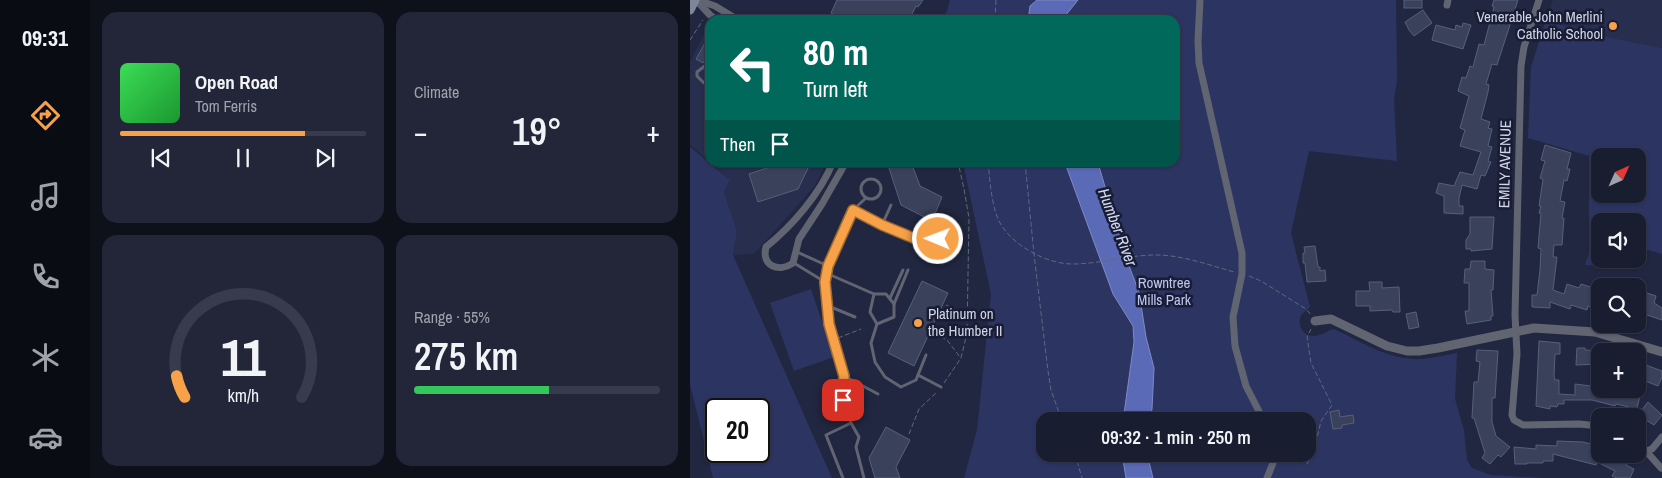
<!DOCTYPE html>
<meta charset="utf-8">
<style>
body{margin:0;font-family:"Archivo Narrow",sans-serif;background:#222638;color:#f1f3f6;height:100vh;display:flex;flex-direction:column;font-size:19px;white-space:nowrap}
*{box-sizing:border-box;margin:0}
p{font-size:16px;color:#9fa2ab}
.icon{flex:none;width:28px;height:28px;fill:none;stroke:currentColor;stroke-width:2;stroke-linecap:round;stroke-linejoin:round}
.map{position:relative;flex:1;overflow:hidden}
.details{display:flex;flex-direction:column;gap:12px;padding:12px;background:#0e101a;width:600px}
.details>*{flex:none}
.hud{position:absolute;left:15px;top:15px;width:475px;height:152px;border-radius:15px;box-shadow:0 1px 4px #0004,0 0 0 1px #373b4c;background:#00695c;color:#fff;overflow:hidden}
.needle{width:32px;rotate:45deg}
.fabs{position:absolute;left:901px;top:148px;display:grid;gap:10px}
.fabs a{display:grid;place-items:center;width:55px;height:55px;border-radius:10px;background:#191d30;box-shadow:0 1px 4px #0004,0 0 0 1px #373b4c;font-size:25px}
.speed{position:absolute;left:15px;top:398px;display:flex;gap:10px;font-size:25px;font-weight:700;text-align:center}
.speed>*{display:grid;place-content:center;width:65px;height:65px;border-radius:50%;background:#191d30;box-shadow:0 1px 4px #0004,0 0 0 1px #373b4c;line-height:1}
.speed .limit{border:2px solid #111;border-radius:8px;background:#fff;color:#111}
.pin{position:absolute;display:grid;place-items:center;width:42px;height:42px;color:#fff;margin:-21px;border-radius:10px;box-shadow:0 2px 8px #0006}
.me{position:absolute;width:55px;margin:-28px;rotate:271deg;stroke-linejoin:round;filter:drop-shadow(0 0 4px #0008)}
.turn{display:flex;align-items:center;gap:18px;height:105px;padding:0 15px;font-size:22px}
.turn .icon{width:65px;height:65px;stroke-width:2.5}
.turn b{display:block;font-size:35px;line-height:42px}
.then{display:flex;align-items:center;height:48px;padding:0 15px;background:#0003;gap:10px;font-size:19px}
.big{font-size:38px;font-weight:600;line-height:1.1}
.details .tile{flex:1;display:flex;flex-direction:column;justify-content:center;gap:8px;min-width:0;padding:0 18px;border-radius:15px;background:#222638}
.details .dial{align-items:center;gap:0}
.dial svg{height:130px;overflow:visible;fill:none;stroke:#373b4c;stroke-width:7;stroke-linecap:round;text-anchor:middle}
.dial text{fill:#f1f3f6;stroke:none}
.song{display:flex;align-items:center;gap:15px}
.cover{width:60px;height:60px;border-radius:8px;background:linear-gradient(135deg,hsl(130 70% 55%),hsl(130 70% 35%))}
.played{height:5px;border-radius:2px;background:linear-gradient(90deg,#f7a149 75%,#373b4c 75%)}
.keys{display:flex;justify-content:space-around;direction:ltr}
.heat{display:flex;justify-content:space-between;align-items:center;font-size:28px;direction:ltr}
.charge{height:8px;border-radius:4px;background:linear-gradient(90deg,#34c759 55%,#373b4c 0)}
.details .tiles{flex:1;display:grid;gap:12px;grid-template-columns:repeat(2,1fr)}
.trip{position:absolute;left:346px;top:412px;width:280px;height:50px;border-radius:15px;background:#191d30;box-shadow:0 1px 4px #0004,0 0 0 1px #373b4c;font-weight:600;line-height:50px;text-align:center}
main{display:flex;flex:1;min-height:0}
.tab-bar{display:flex;flex-direction:column;width:90px;justify-content:space-around;align-items:center;background:#0a0c13;color:#9fa2ab}
.tab-bar .icon{width:35px;height:35px}
.tab-bar .on{color:#f7a149}
.tab-bar b{font-size:22px;color:#f1f3f6}
.map>svg:first-child{display:block}
</style>
<main>
<nav class="tab-bar">
<b>09:31</b>
<svg class="icon on" aria-label="directions" viewBox="0 0 24 24"><path d="M12 3l9 9-9 9-9-9zM9 14v-3h6M13 9l2 2-2 2"/></svg>
<svg class="icon" aria-label="music" viewBox="0 0 24 24"><path d="M9 18V5l10-2v13"/><circle cx="6" cy="18" r="3"/><circle cx="16" cy="16" r="3"/></svg>
<svg class="icon" aria-label="phone" viewBox="0 0 24 24"><path d="M5 4h4l2 5-3 2q2 4 5 5l2-3 5 2v4C11 20 4 13 5 4z"/></svg>
<svg class="icon" aria-label="climate" viewBox="0 0 24 24"><path d="M12 3v18M4 7l16 10M4 17L20 7"/></svg>
<svg class="icon" aria-label="car" viewBox="0 0 24 24"><path d="M5 17H2v-5l4-1 3-4h7l3 4 3 1v5h-3M9 17h6M6 11h13"/><circle cx="7" cy="17" r="2"/><circle cx="17" cy="17" r="2"/></svg>
</nav>
<section class="details">
<div class="tiles">
<div class="tile">
<div class="song"><i class="cover"></i><div><b>Open Road</b><p>Tom Ferris</p></div></div>
<div class="played"></div>
<div class="keys"><svg class="icon" aria-label="previous" viewBox="0 0 24 24"><path d="M18 5L8 12l10 7zM5 5v14"/></svg><svg class="icon" aria-label="pause" viewBox="0 0 24 24"><path d="M8 5v14M16 5v14"/></svg><svg class="icon" aria-label="next" viewBox="0 0 24 24"><path d="M6 5l10 7-10 7zM19 5v14"/></svg></div>
</div>
<div class="tile"><p>Climate</p>
<div class="heat"><a>−</a><b class="big">19°</b><a>+</a></div>
</div>
<div class="tile dial"><svg viewBox="0 0 100 80">
<path d="M14 69A42 42 0 1 1 86 69"/>
<path d="M14 69A42 42 0 0 1 9 56" stroke="#f7a149"/>
<text x="50" y="56" font-size="32" font-weight="700">11</text>
<text x="50" y="72" font-size="11">km/h</text>
</svg></div>
<div class="tile"><p>Range · 55%</p><b class="big">275 km</b><div class="charge"></div></div>
</div>
</section>
<div class="map">
<svg width="972" height="478" viewBox="0 0 972 478">
<rect width="100%" height="100%" fill="#212740"/>
<g fill="#282e4d">
<polygon points="863,0 972,0 972,48 892,32 856,20"/>
<polygon points="17,28 20,30 20,162 0,145 0,62"/>
<polygon points="21,163 136,163 124,187 64,254 43,255 47,231 34,192 40,180"/>
</g>
<g fill="#2c3562" fill-rule="evenodd">
<path d="M 260,0 L 706,0 L 707,80 L 704,100 L 707,161 L 619,151 L 601,233 L 620,307 L 611,315 C 606,327 616,340 629,335 C 635,334 638,330 644,329 C 672,342 700,361 732,359 C 743,358 755,355 767,353 L 765,399 L 774,430 L 777,460 L 782,468 L 801,475 L 854,478 L 274,478 L 287,430 L 301,294 L 273,163 L 485,162 L 485,20 L 252,20 L 257,11 ZM 355,421 L 618,421 L 618,454 L 355,454 Z"/>
<path d="M 856,20 L 892,32 L 972,48 L 972,254 L 948,247 L 948,221 L 910,221 L 910,259 L 935,259 L 932,267 L 895,265 L 899,252 L 899,156 L 838,138 L 841,67 ZM 910,156 L 948,156 L 948,194 L 910,194 Z"/>
<path d="M 0,147 L 40,180 L 34,192 L 47,231 L 43,255 L 142,478 L 23,478 L 0,384 ZM 26,409 L 69,409 L 69,451 L 26,451 Z"/>
<polygon points="121,289 144,357 104,371 80,303"/>
</g>
<g fill="#5b6ab6" stroke="#7e8ac4">
<polygon points="347,0 388,0 372,20 338,20 340,6"/>
<polygon points="375,163 408,163 436,258 449,292 456,337 464,368 462,409 459,421 433,421 444,342 443,326 423,294"/>
<polygon points="432,454 457,454 463,478 436,478"/>
</g>
<g fill="#3a415b" stroke="#575f7b">
<polygon points="147,0 233,0 228,7 226,6 219,20 155,20 141,13"/>
<rect x="714" y="0" width="18" height="8"/>
<polygon points="804,0 828,0 807,65 802,64 796,84 799,85 798,92 791,119 800,122 798,128 802,129 798,146 802,147 798,161 801,162 795,176 791,175 787,189 772,185 769,198 769,206 773,206 773,214 754,213 754,196 746,193 749,183 764,186 770,172 783,175 791,152 770,146 775,130 770,128 779,96 768,91 772,77 776,78 780,66 783,67 789,44 794,45 804,7 802,6"/>
<polygon points="733,10 742,23 724,36 719,30 715,22"/>
<polygon points="773,23 781,25 773,49 742,40 746,25 765,30 766,25 772,27"/>
<polygon points="15,43 20,45 20,50 13,63 6,59"/>
<polygon points="855,145 881,153 877,169 880,169 877,181 874,180 870,201 875,202 872,218 874,218 872,245 864,245 863,257 867,257 863,290 874,294 877,284 889,288 891,284 910,290 910,310 898,306 897,310 881,305 880,309 860,302 860,308 842,307 842,295 847,295 850,270 851,249 848,248 851,213 849,213 851,206 849,206 853,179 850,178 855,161 851,160"/>
<polygon points="88,162 121,162 108,189 68,202 59,174 86,165"/>
<polygon points="197,162 221,162 230,186 252,197 242,221 211,205"/>
<polygon points="780,217 804,217 802,249 781,251 781,249 776,249 776,240 780,234"/>
<polygon points="625,246 628,267 630,267 630,271 635,270 636,281 617,282 615,263 613,263 613,253 615,253 614,247"/>
<polygon points="781,261 795,261 795,269 804,270 803,290 801,290 803,316 801,316 801,320 777,324 775,311 779,311 779,283 774,283 775,269 780,269"/>
<polygon points="232,281 258,293 224,366 198,353"/>
<polygon points="679,282 692,282 692,288 709,287 710,312 703,312 702,310 680,311 680,306 666,306 666,291 680,291"/>
<polygon points="948,290 966,296 964,303 972,308 972,320 948,312"/>
<polygon points="726,312 729,327 719,329 716,314"/>
<polygon points="849,341 870,343 870,354 865,354 864,376 865,380 869,380 869,394 885,395 885,384 909,387 919,390 919,392 931,396 932,392 943,395 943,394 950,396 946,412 938,409 939,407 926,404 925,406 902,400 874,400 874,404 868,404 867,407 860,406 860,409 846,406"/>
<polygon points="887,348 895,348 895,350 910,351 910,364 886,365"/>
<polygon points="787,350 808,351 805,398 802,398 802,422 806,436 820,447 811,457 808,455 800,464 792,458 795,453 784,418 782,418 784,382 788,382 790,362 786,361"/>
<polygon points="948,362 972,371 972,377 968,386 948,378"/>
<polygon points="958,402 972,415 964,425 948,415"/>
<polygon points="649,410 650,417 663,415 664,423 652,425 652,428 643,429 640,412"/>
<polygon points="196,427 220,440 206,467 210,478 185,478 179,458"/>
<polygon points="867,441 893,442 901,444 900,448 910,451 910,454 924,454 938,461 936,465 944,469 940,478 927,478 922,476 925,471 907,462 906,465 863,454 863,461 853,461 853,463 837,463 837,464 825,464 824,447 846,449 846,445 867,446"/>
</g>
<g fill="none" stroke-linecap="round" stroke-linejoin="round">
<g stroke="#61677c" stroke-width="1" stroke-dasharray="5 2.5" stroke-linecap="butt">
<polyline points="305,20 306,0"/>
<polyline points="0,40 13,20"/>
<path d="M 298,162 C 300,180 301,202 308,219 C 319,244 356,264 382,264 C 410,264 438,255 466,255 C 492,255 519,265 544,272"/>
<polyline points="335,162 344,254 358,371 361,390 372,421"/>
<polyline points="559,276 571,281 616,309 621,315"/>
<polyline points="256,305 275,314"/>
<polyline points="244,333 257,340 270,357"/>
<polyline points="148,338 171,329"/>
<polyline points="254,383 271,358 277,333 279,218 274,189 268,162"/>
<polyline points="219,434 229,409 247,392"/>
<polyline points="385,454 392,478"/>
<polyline points="617,464 624,451 631,421 642,405 621,363 617,337 621,329"/>
</g>
<g stroke="#616471" stroke-width="3">
<polyline points="20,57 16,65 7,72 7,76 14,83 20,81"/>
<circle cx="181" cy="189" r="10"/>
<polyline points="163,210 192,225 238,244 248,239 250,232 242,226"/>
<polyline points="192,225 201,205"/>
<polyline points="107,252 138,266"/>
<polyline points="104,263 135,282"/>
<polyline points="136,273 184,294 196,294 204,304 204,317 187,324 181,343 185,362 195,377 211,387 226,380 236,355"/>
<polyline points="184,294 180,312 187,324"/>
<polyline points="200,298 213,270"/>
<polyline points="204,304 218,270"/>
<polyline points="136,305 165,317"/>
<polyline points="228,375 251,387"/>
<polyline points="154,376 188,394"/>
<polyline points="153,478 136,435 161,423"/>
<polyline points="174,478 166,447 169,437 161,423 153,400 154,376 139,324 135,282 138,266 163,210 176,198"/>
</g>
<g stroke="#616471" stroke-width="7">
<polyline points="6,0 20,15 27,20"/>
<polyline points="7,0 25,6 48,20"/>
<polyline points="510,0 508,41 509,63 552,253 552,274 543,317 545,346 556,386 574,421"/>
<polyline points="849,0 834,47 831,66 825,315 827,354 822,415 824,420 833,425 889,424 910,426"/>
<polyline points="757,5 758,0"/>
<path d="M 143,162 C 130,194 102,226 76,247 C 71,266 89,273 103,263 L 109,239 L 132,204 L 156,162"/>
<polyline points="948,445 956,451 971,468"/>
<polyline points="956,451 962,449 972,437"/>
<polyline points="605,454 608,457"/>
<polyline points="577,478 583,463 583,454"/>
</g>
<polyline stroke="#616471" stroke-width="9" points="625,321 641,319 697,346 717,351 729,351 748,348 844,328 905,332 972,352"/>
<polyline stroke="#80869a" stroke-width="9" points="0,10 5,0"/>
</g>
<g fill="none" stroke-linecap="round" stroke-linejoin="round">
<g stroke="#a1692f" stroke-width="12">
<polyline id="route" points="153,400 154,376 139,324 135,282 138,266 163,210 192,225 238,244 248,239"/>
</g>
<use href="#route" stroke="#f7a149" stroke-width="9"/>
</g>
<g fill="#f7a149" stroke="#181d35" stroke-width="2">
<circle cx="923" cy="26" r="5"/>
<circle cx="228" cy="323" r="5"/>
</g>
<g text-anchor="middle" stroke-width="5" stroke-linejoin="round" paint-order="stroke">
<g font-size="15" fill="#d1d6e6" stroke="#181d35" text-anchor="end">
<text x="913" y="22">Venerable John Merlini<tspan x="913" dy="17">Catholic School</tspan></text>
<text x="238" y="319" text-anchor="start">Platinum on<tspan x="238" dy="17">the Humber II</tspan></text>
</g>
<g font-size="15" fill="#d1d6e6" stroke="#181d35">
<text transform="translate(815 164) rotate(-89)" y="5">EMILY AVENUE</text>
</g>
<g font-size="15" fill="#bbc6ef" stroke="#181d35">
<text x="474" y="288">Rowntree<tspan x="474" dy="17">Mills Park</tspan></text>
</g>
<g font-size="16" font-style="italic" fill="#d3d9ee" stroke="#181d35">
<text transform="translate(428 227) rotate(69)" y="6">Humber River</text>
</g>
</g>
</svg>
<div class="fabs">
<a><svg class="needle" viewBox="-14 -14 28 28"><path d="M0-13l5 13h-10z" fill="#e53935"/><path d="M0 13l5-13h-10z" fill="#9fa2ab"/></svg></a>
<a><svg class="icon" aria-label="sound" viewBox="0 0 24 24"><path d="M4 9h4l5-4v14l-5-4H4zM17 9q2 3 0 6"/></svg></a>
<a><svg class="icon" aria-label="search" viewBox="0 0 24 24"><circle cx="10" cy="10" r="6"/><path d="M15 15l6 6"/></svg></a>
<a>+</a>
<a>−</a>
</div>
<div class="speed"><div class="limit">20</div></div>
<div class="pin" style="left:153px;top:400px;background:#d93025"><svg class="icon" aria-label="arrive" viewBox="0 0 24 24"><path d="M6 21V4h12l-3 4 3 4H6"/></svg></div>
<svg class="me" style="left:248px;top:239px" viewBox="-20 -20 40 40"><circle r="17" fill="#f7a149" stroke="#fff" stroke-width="3"/><path d="M0-11L8 9 0 5-8 9z" fill="#fff"/></svg>
<div class="trip">09:32 · 1 min · 250 m</div>
<div class="hud">
<div class="turn"><svg class="icon" aria-label="left" viewBox="0 0 24 24"><path d="M17 20v-9H6M10 6l-5 5 5 5"/></svg><div><b>80 m</b>Turn left</div></div>
<div class="then">Then<svg class="icon" aria-label="arrive" viewBox="0 0 24 24"><path d="M6 21V4h12l-3 4 3 4H6"/></svg></div>
</div>
</div>
</main>
